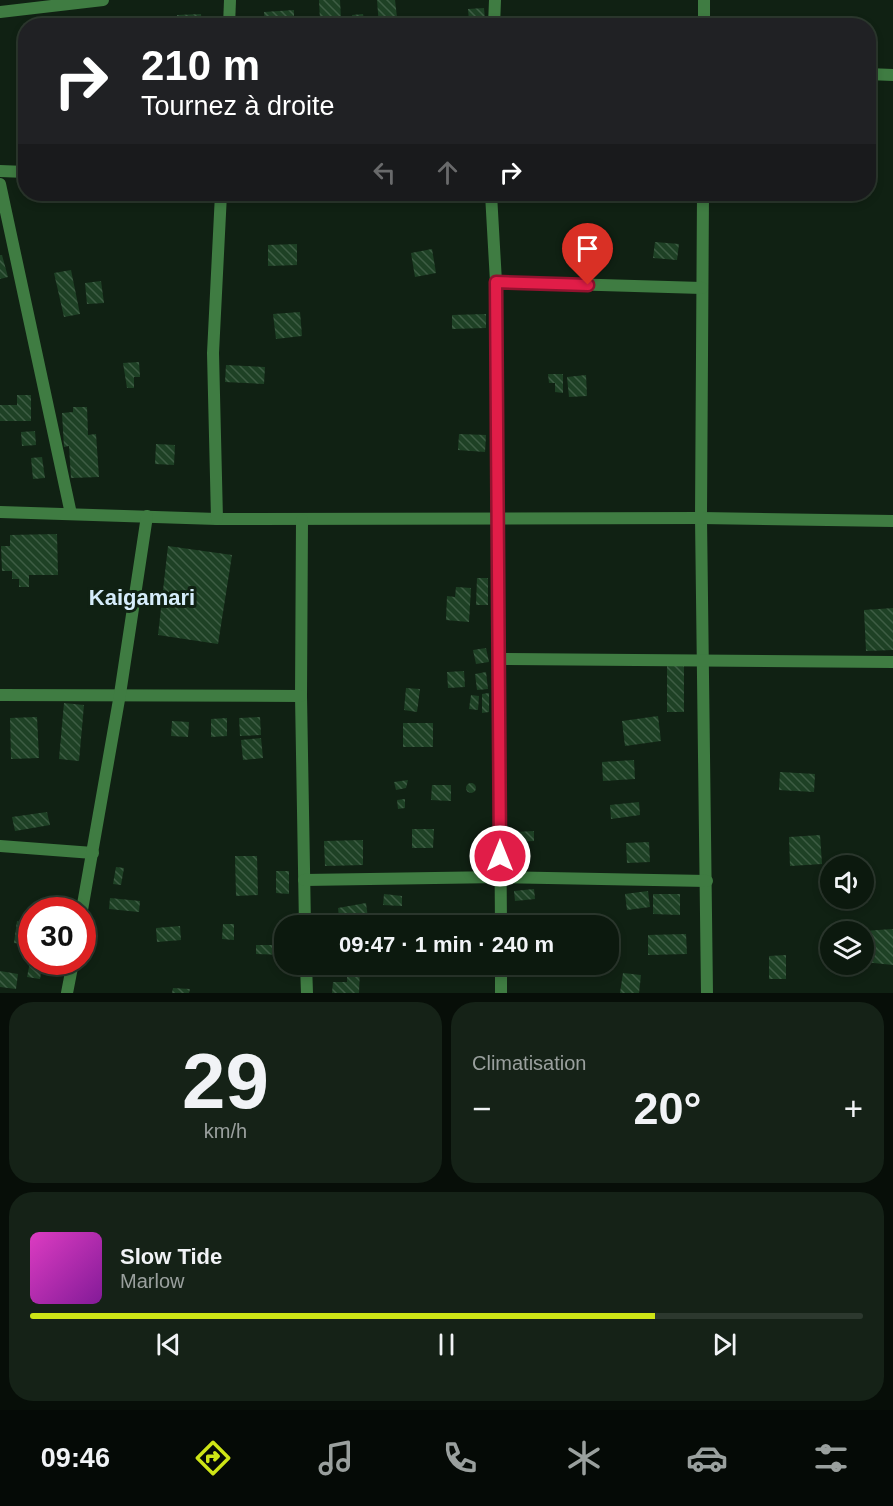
<!DOCTYPE html>
<html lang="fr">
<meta charset="utf-8">
<style>
body{margin:0;font-family:Helvetica,sans-serif;background:#152217;color:#f1f3f6;height:100vh;display:flex;flex-direction:column;font-size:22px;white-space:nowrap}
*{box-sizing:border-box;margin:0}
p{font-size:20px;color:#9aa09e}
.icon{flex:none;width:33px;height:33px;fill:none;stroke:currentColor;stroke-width:2;stroke-linecap:round;stroke-linejoin:round}
.map{position:relative;height:993px;overflow:hidden}
.panel{display:flex;flex-direction:column;gap:9px;padding:9px;background:#070e08;flex:1}
.panel>*{flex:none}
.banner{position:absolute;left:18px;top:18px;width:858px;height:183px;border-radius:24px;box-shadow:0 3px 9px #0003,0 0 0 2px #2c382e;background:#202124;color:#fff;overflow:hidden}
.buttons{position:absolute;left:820px;top:855px;display:grid;gap:12px}
.buttons a{display:grid;place-items:center;width:54px;height:54px;border-radius:50%;background:#0c190e;box-shadow:0 3px 9px #0003,0 0 0 2px #2c382e;font-size:30px}
.speed{position:absolute;left:18px;top:897px;display:flex;gap:12px;font-size:30px;font-weight:700;text-align:center}
.speed>*{display:grid;place-content:center;width:78px;height:78px;border-radius:50%;background:#0c190e;box-shadow:0 3px 9px #0003,0 0 0 2px #2c382e;line-height:1}
.speed .limit{border:9px solid #d22;background:#fff;color:#111}
.pin{position:absolute;display:grid;place-items:center;width:51px;height:51px;color:#fff;margin:-62px -26px;border-radius:50% 50% 50% 0;rotate:-45deg;box-shadow:0 0 6px #0007}
.pin .icon{rotate:45deg}
.me{position:absolute;width:66px;margin:-33px;rotate:0deg;stroke-linejoin:round;filter:drop-shadow(0 0 4px #0008)}
.turn{display:flex;align-items:center;gap:21px;height:126px;padding:0 24px;font-size:27px}
.turn .icon{width:78px;height:78px;stroke-width:2.5}
.turn b{display:block;font-size:42px;line-height:51px}
.lanes{display:flex;align-items:center;height:57px;padding:0 24px;background:#0003;justify-content:center;gap:30px;direction:ltr}
.lanes .off{opacity:.35}
.big{font-size:45px;font-weight:700;line-height:1.1}
.panel .tile{flex:1;display:flex;flex-direction:column;justify-content:center;gap:9px;min-width:0;padding:0 21px;border-radius:24px;background:#152217}
.panel .dial{align-items:center;gap:0}
.dial b{font-size:78px;line-height:1}
.song{display:flex;align-items:center;gap:18px}
.cover{width:72px;height:72px;border-radius:9px;background:linear-gradient(135deg,hsl(310 70% 55%),hsl(290 70% 35%))}
.played{height:6px;border-radius:3px;background:linear-gradient(90deg,#cee516 75%,#2c382e 75%)}
.keys{display:flex;justify-content:space-around;direction:ltr}
.heat{display:flex;justify-content:space-between;align-items:center;font-size:33px;direction:ltr}
.panel .tiles{flex:1;display:grid;gap:9px;grid-template-columns:1fr 1fr}
.tile:last-child{grid-column:span 2}
.trip{position:absolute;left:274px;top:915px;width:345px;height:60px;border-radius:24px;background:#0c190e;box-shadow:0 3px 9px #0003,0 0 0 2px #2c382e;font-weight:700;line-height:60px;text-align:center}
.menu{display:flex;height:96px;justify-content:space-around;align-items:center;background:#050a06;color:#9aa09e}
.menu .icon{width:42px;height:42px}
.menu .selected{color:#cee516}
.menu b{font-size:27px;color:#f1f3f6}
.map>svg:first-child{display:block}
</style>
<div class="map">
<svg width="893" height="993" viewBox="0 0 893 993">
<defs>
<pattern id="building-back-hatch" width="6" height="6" patternUnits="userSpaceOnUse" patternTransform="scale(1.5)"><rect width="6" height="6" fill="#1e4125"/><path d="M-1 5l2 2M0 0l6 6M5-1l2 2" fill="none" stroke="#3e5d44"/></pattern>
</defs>
<rect width="100%" height="100%" fill="#102113"/>
<g fill="url(#building-back-hatch)">
<polygon points="319,0 340,0 341,19 320,20"/>
<polygon points="377,0 395,0 398,26 379,26"/>
<polygon points="484,8 485,19 469,21 468,9"/>
<polygon points="294,10 294,26 265,26 264,12"/>
<polygon points="201,14 202,26 178,26 177,15"/>
<polygon points="363,14 365,25 354,26 352,15"/>
<polygon points="161,18 161,26 136,26 135,19"/>
<polygon points="655,242 679,244 677,260 653,258"/>
<polygon points="297,244 297,265 268,266 268,245"/>
<polygon points="432,249 436,273 415,277 411,253"/>
<polygon points="0,255 2,255 8,277 0,279"/>
<polygon points="71,270 80,314 64,317 54,273"/>
<polygon points="101,281 104,303 87,304 85,283"/>
<polygon points="300,312 302,336 276,339 273,314"/>
<polygon points="486,314 486,328 452,329 452,315"/>
<polygon points="139,362 140,377 134,377 134,388 127,388 123,363"/>
<polygon points="226,365 265,367 264,384 225,382"/>
<polygon points="548,374 563,374 563,393 555,392 555,383 549,383"/>
<polygon points="586,375 587,396 569,397 567,377"/>
<polygon points="17,395 31,395 31,421 0,421 0,405 17,405"/>
<polygon points="73,407 87,407 88,435 96,434 99,477 71,478 69,446 64,447 62,413 73,412"/>
<polygon points="35,431 36,445 22,446 21,432"/>
<polygon points="459,434 486,435 485,452 458,450"/>
<polygon points="156,444 175,445 174,465 155,464"/>
<polygon points="42,457 45,478 33,479 31,458"/>
<polygon points="57,534 58,575 29,575 29,587 19,587 19,579 12,579 12,571 2,571 1,546 10,546 10,535"/>
<polygon points="168,546 232,555 218,644 158,635"/>
<polygon points="477,578 488,578 488,605 476,605"/>
<polygon points="456,587 471,588 469,622 446,620 447,596 455,597"/>
<polygon points="893,608 893,650 866,651 864,610"/>
<polygon points="486,648 489,662 476,664 473,650"/>
<rect x="667" y="664" width="17" height="48"/>
<polygon points="464,671 465,687 448,688 447,672"/>
<polygon points="486,672 488,689 477,690 475,674"/>
<polygon points="406,688 420,689 417,712 404,710"/>
<polygon points="489,693 489,712 482,713 482,694"/>
<polygon points="471,695 479,696 478,710 469,709"/>
<polygon points="64,703 84,705 79,761 59,759"/>
<polygon points="658,716 661,741 625,746 622,721"/>
<polygon points="37,717 39,758 11,759 10,718"/>
<polygon points="260,717 261,735 240,736 239,718"/>
<polygon points="227,718 227,736 211,737 211,719"/>
<polygon points="172,721 189,722 188,737 171,736"/>
<rect x="403" y="723" width="30" height="24"/>
<polygon points="261,738 263,758 243,760 241,740"/>
<polygon points="634,760 635,779 603,781 602,762"/>
<polygon points="780,772 815,774 814,792 779,790"/>
<polygon points="408,780 406,788 396,790 394,782"/>
<circle cx="471" cy="788" r="5"/>
<polygon points="432,785 451,785 451,801 431,800"/>
<polygon points="405,799 405,808 398,809 397,800"/>
<polygon points="639,802 640,815 611,819 610,805"/>
<polygon points="47,812 50,825 15,831 12,817"/>
<polygon points="412,829 434,829 433,848 412,848"/>
<polygon points="534,831 534,841 516,842 515,832"/>
<polygon points="820,835 822,864 790,866 789,837"/>
<polygon points="363,840 363,865 325,866 324,841"/>
<polygon points="649,842 650,862 627,863 626,843"/>
<polygon points="235,856 257,856 258,895 236,896"/>
<polygon points="116,867 124,868 121,885 113,884"/>
<polygon points="276,871 289,871 289,894 276,893"/>
<polygon points="534,889 535,899 515,901 514,891"/>
<polygon points="648,891 650,907 627,910 625,894"/>
<polygon points="384,894 402,896 402,906 383,905"/>
<polygon points="653,894 680,894 680,915 653,914"/>
<polygon points="110,898 140,901 139,912 109,909"/>
<polygon points="366,903 369,926 340,926 338,908"/>
<polygon points="422,918 439,920 438,926 421,926"/>
<polygon points="17,921 32,923 32,945 14,943"/>
<polygon points="223,924 234,924 234,940 222,939"/>
<polygon points="180,926 181,940 157,942 156,928"/>
<polygon points="893,929 893,965 864,962 864,931"/>
<polygon points="279,932 285,932 285,955 256,954 256,945 278,945"/>
<polygon points="686,934 687,954 648,955 648,935"/>
<polygon points="786,955 786,979 769,979 769,956"/>
<polygon points="30,962 43,962 40,979 27,977"/>
<polygon points="347,968 360,968 359,993 332,993 333,982 347,982"/>
<polygon points="0,971 18,974 16,989 0,987"/>
<polygon points="623,973 641,975 639,993 620,993"/>
<polygon points="173,988 190,989 189,993 172,993"/>
</g>
<g fill="none" stroke-linecap="round" stroke-linejoin="round">
<g stroke="#3f7c42" stroke-width="12">
<polyline points="0,12 103,0"/>
<polyline points="229,26 230,0"/>
<polyline points="494,26 495,0"/>
<polyline points="704,26 704,0"/>
<polyline points="868,74 893,75"/>
<polyline points="0,171 26,172"/>
<polyline points="0,184 71,514"/>
<polyline points="491,194 496,282 501,926"/>
<polyline points="703,194 701,518 707,993"/>
<polyline points="496,282 702,288"/>
<polyline points="0,512 217,519 701,518 893,521"/>
<polyline points="217,519 213,353 221,194"/>
<polyline points="302,520 301,696 305,926"/>
<polyline points="499,659 893,662"/>
<polyline points="0,695 301,696"/>
<polyline points="0,846 93,853"/>
<polyline points="304,880 500,877 707,881"/>
<polyline points="82,910 120,694 147,516"/>
<polyline points="306,964 307,993"/>
<polyline points="501,964 501,993"/>
<polyline points="67,993 73,962"/>
</g>
</g>
<g fill="none" stroke-linecap="round" stroke-linejoin="round">
<g stroke="#92132f" stroke-width="15">
<polyline id="route" points="500,856 496,282 588,285"/>
</g>
<use href="#route" stroke="#e11d48" stroke-width="10"/>
</g>
<g text-anchor="middle" stroke-width="6" stroke-linejoin="round" paint-order="stroke">
<g font-size="22" font-weight="bold" fill="#d6edfb" stroke="#102113">
<text x="142" y="605">Kaigamari</text>
</g>
</g>
</svg>
<div class="buttons">
<a><svg class="icon" aria-label="sound" viewBox="0 0 24 24"><path d="M4 9h4l5-4v14l-5-4H4zM17 9q2 3 0 6"/></svg></a>
<a><svg class="icon" aria-label="layers" viewBox="0 0 24 24"><path d="M12 4l9 5-9 5-9-5zM3 14l9 5 9-5"/></svg></a>
</div>
<div class="speed"><div class="limit">30</div></div>
<div class="pin" style="left:588px;top:285px;background:#d93025"><svg class="icon" aria-label="arrive" viewBox="0 0 24 24"><path d="M6 21V4h12l-3 4 3 4H6"/></svg></div>
<svg class="me" style="left:500px;top:856px" viewBox="-20 -20 40 40"><circle r="17" fill="#e11d48" stroke="#fff" stroke-width="3"/><path d="M0-11L8 9 0 5-8 9z" fill="#fff"/></svg>
<div class="trip">09:47 · 1 min · 240 m</div>
<div class="banner">
<div class="turn"><svg class="icon" aria-label="right" viewBox="0 0 24 24"><path d="M7 20v-9h11M14 6l5 5-5 5"/></svg><div><b>210 m</b>Tournez à droite</div></div>
<div class="lanes"><svg class="icon off" aria-label="left" viewBox="0 0 24 24"><path d="M17 20v-9H6M10 6l-5 5 5 5"/></svg><svg class="icon off" aria-label="ahead" viewBox="0 0 24 24"><path d="M12 20V5M6 11l6-6 6 6"/></svg><svg class="icon" aria-label="right" viewBox="0 0 24 24"><path d="M7 20v-9h11M14 6l5 5-5 5"/></svg></div>
</div>
</div>
<section class="panel">
<div class="tiles">
<div class="tile dial"><b>29</b><p>km/h</p></div>
<div class="tile"><p>Climatisation</p>
<div class="heat"><a>−</a><b class="big">20°</b><a>+</a></div>
</div>
<div class="tile">
<div class="song"><i class="cover"></i><div><b>Slow Tide</b><p>Marlow</p></div></div>
<div class="played"></div>
<div class="keys"><svg class="icon" aria-label="previous" viewBox="0 0 24 24"><path d="M18 5L8 12l10 7zM5 5v14"/></svg><svg class="icon" aria-label="pause" viewBox="0 0 24 24"><path d="M8 5v14M16 5v14"/></svg><svg class="icon" aria-label="next" viewBox="0 0 24 24"><path d="M6 5l10 7-10 7zM19 5v14"/></svg></div>
</div>
</div>
</section>
<nav class="menu">
<b>09:46</b>
<svg class="icon selected" aria-label="directions" viewBox="0 0 24 24"><path d="M12 3l9 9-9 9-9-9zM9 14v-3h6M13 9l2 2-2 2"/></svg>
<svg class="icon" aria-label="music" viewBox="0 0 24 24"><path d="M9 18V5l10-2v13"/><circle cx="6" cy="18" r="3"/><circle cx="16" cy="16" r="3"/></svg>
<svg class="icon" aria-label="phone" viewBox="0 0 24 24"><path d="M5 4h4l2 5-3 2q2 4 5 5l2-3 5 2v4C11 20 4 13 5 4z"/></svg>
<svg class="icon" aria-label="climate" viewBox="0 0 24 24"><path d="M12 3v18M4 7l16 10M4 17L20 7"/></svg>
<svg class="icon" aria-label="car" viewBox="0 0 24 24"><path d="M5 17H2v-5l4-1 3-4h7l3 4 3 1v5h-3M9 17h6M6 11h13"/><circle cx="7" cy="17" r="2"/><circle cx="17" cy="17" r="2"/></svg>
<svg class="icon" aria-label="filters" viewBox="0 0 24 24"><path d="M4 7h16M4 17h16"/><circle cx="9" cy="7" r="2"/><circle cx="15" cy="17" r="2"/></svg>
</nav>
